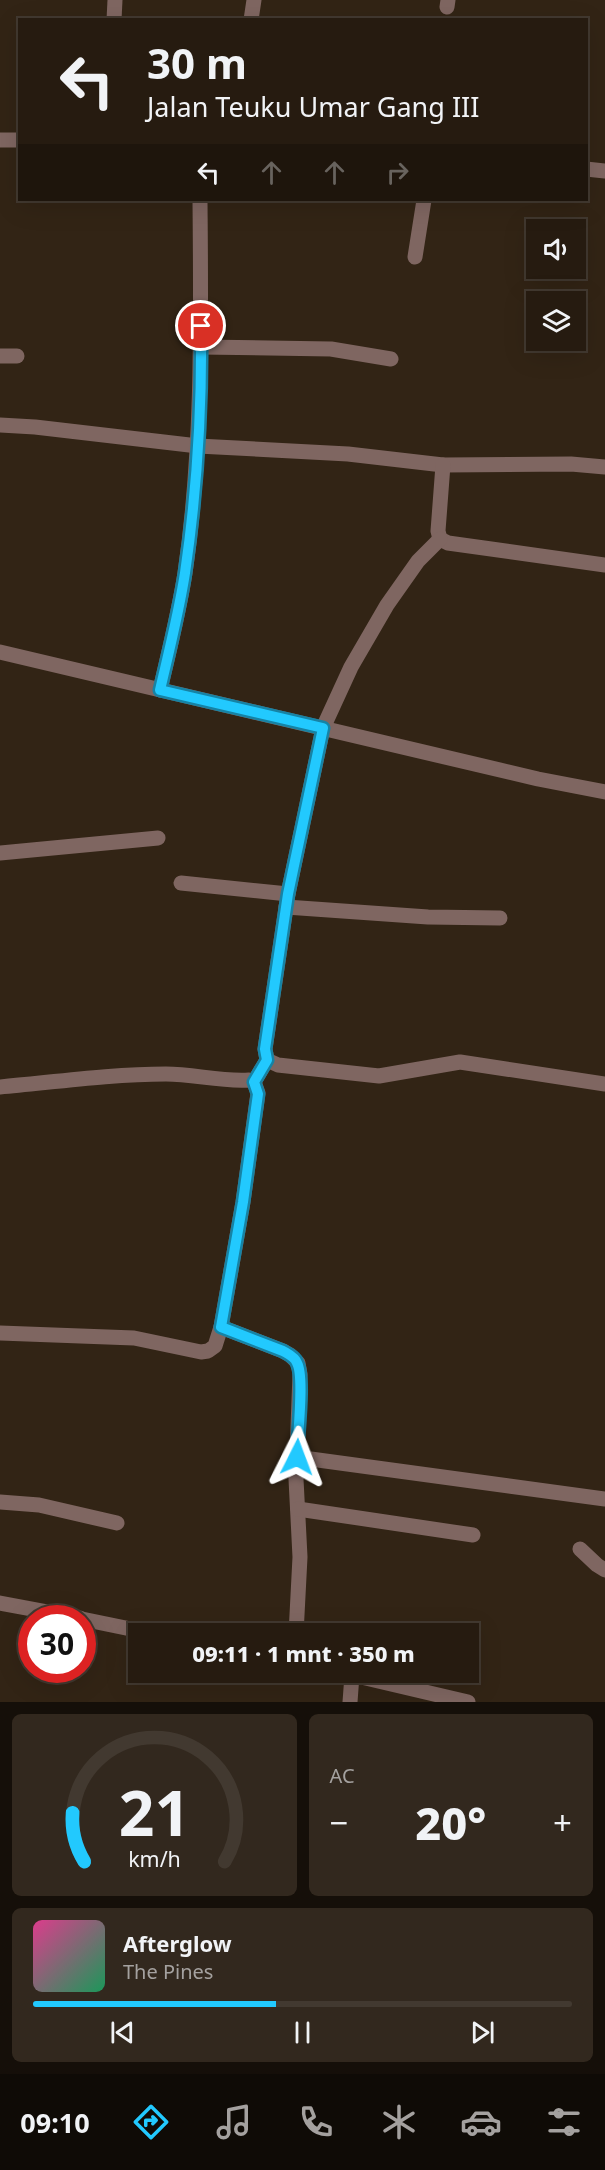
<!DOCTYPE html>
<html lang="id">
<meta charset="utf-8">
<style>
body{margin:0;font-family:"Noto Sans",sans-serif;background:#32281e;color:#f1f3f6;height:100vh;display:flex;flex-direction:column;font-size:22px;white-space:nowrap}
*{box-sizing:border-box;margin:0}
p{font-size:20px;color:#a4a19f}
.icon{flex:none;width:33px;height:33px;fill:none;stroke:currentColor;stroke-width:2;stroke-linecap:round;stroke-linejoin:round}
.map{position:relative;height:1702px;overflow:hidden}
.panel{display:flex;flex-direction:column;gap:12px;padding:12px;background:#150f09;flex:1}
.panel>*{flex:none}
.banner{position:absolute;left:18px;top:18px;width:570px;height:183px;border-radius:0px;box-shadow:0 6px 24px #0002,0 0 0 2px #423930;background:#261b10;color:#f1f3f6;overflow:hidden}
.tools{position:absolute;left:526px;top:219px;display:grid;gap:12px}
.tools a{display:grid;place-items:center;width:60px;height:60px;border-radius:0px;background:#261b10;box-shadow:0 6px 24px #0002,0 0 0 2px #423930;font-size:30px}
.speed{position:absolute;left:18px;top:1605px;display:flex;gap:12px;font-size:30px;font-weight:700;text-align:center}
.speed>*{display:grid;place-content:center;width:78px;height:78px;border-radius:50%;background:#261b10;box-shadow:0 6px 24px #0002,0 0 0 2px #423930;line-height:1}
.speed .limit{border:9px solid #d22;background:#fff;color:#111}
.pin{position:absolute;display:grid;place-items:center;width:51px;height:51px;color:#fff;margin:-26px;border:3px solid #fff;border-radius:50%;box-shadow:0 2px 6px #0007}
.me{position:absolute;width:66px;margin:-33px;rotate:3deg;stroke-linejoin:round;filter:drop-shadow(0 0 4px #0008)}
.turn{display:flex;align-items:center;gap:21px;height:126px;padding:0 30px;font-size:27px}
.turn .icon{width:78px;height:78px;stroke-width:2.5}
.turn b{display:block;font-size:42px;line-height:51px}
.lanes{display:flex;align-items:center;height:57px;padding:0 30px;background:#0003;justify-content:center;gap:30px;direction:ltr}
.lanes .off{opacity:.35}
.big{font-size:45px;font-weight:800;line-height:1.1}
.panel .card{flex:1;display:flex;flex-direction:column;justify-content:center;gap:9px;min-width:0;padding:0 21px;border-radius:9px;background:#32281e}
.panel .dial{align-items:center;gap:0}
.dial svg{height:156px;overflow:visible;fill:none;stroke:#423930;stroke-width:7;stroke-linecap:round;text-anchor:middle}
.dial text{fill:#f1f3f6;stroke:none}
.song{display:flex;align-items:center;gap:18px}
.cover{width:72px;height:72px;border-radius:9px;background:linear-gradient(135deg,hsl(330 70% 55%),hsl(150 70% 35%))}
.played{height:6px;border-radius:3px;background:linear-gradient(90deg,#22c9fe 45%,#423930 45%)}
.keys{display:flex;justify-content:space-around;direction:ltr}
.heat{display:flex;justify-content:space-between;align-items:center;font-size:33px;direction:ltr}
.panel .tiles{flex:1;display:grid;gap:12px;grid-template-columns:1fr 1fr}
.card:last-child{grid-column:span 2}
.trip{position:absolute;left:128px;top:1623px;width:351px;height:60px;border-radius:0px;background:#261b10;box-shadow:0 6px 24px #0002,0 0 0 2px #423930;font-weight:800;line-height:60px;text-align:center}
.tab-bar{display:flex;height:96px;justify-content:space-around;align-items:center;background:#0f0b06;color:#a4a19f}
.tab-bar .icon{width:42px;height:42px}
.tab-bar .current{color:#22c9fe}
.tab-bar b{font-size:27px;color:#f1f3f6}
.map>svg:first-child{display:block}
</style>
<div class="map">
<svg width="605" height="1702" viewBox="0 0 605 1702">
<rect width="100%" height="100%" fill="#322415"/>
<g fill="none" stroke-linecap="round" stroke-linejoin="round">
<g stroke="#7f6661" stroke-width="15">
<polyline points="447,7 448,0"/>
<polyline points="114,20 115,0"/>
<polyline points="251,20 254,0"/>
<polyline points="0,140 20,140"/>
<polyline points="586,169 605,171"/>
<polyline points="415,257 424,200"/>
<polyline points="201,347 331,349 391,359"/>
<polyline points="0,356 17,356"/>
<polyline points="0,425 35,427 198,446 348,454 443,465 571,464 605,467"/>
<polyline points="440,539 448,543 605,565"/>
<polyline points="440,539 438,531 443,465"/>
<polyline points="0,652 538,779 605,792"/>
<path d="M 160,690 C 169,651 179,612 185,573 C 203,449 201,324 200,200"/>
<polyline points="0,853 158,838"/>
<polyline points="181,883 288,894"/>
<polyline points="286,907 428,917 500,918"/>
<polyline points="267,1060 278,1065 379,1076 460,1062 605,1084"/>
<path d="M 0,1087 C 55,1082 111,1074 166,1074 C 194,1074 221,1082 249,1080 L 254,1082"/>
<polyline points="221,1327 283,1351 290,1355 298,1363 300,1374 296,1479 300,1557 296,1634"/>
<polyline points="0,1333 134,1338 201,1352 208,1351 215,1346 221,1327 243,1202 258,1093 254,1082 267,1060 265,1049 288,894 323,728 351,667 387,605 418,561 440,539"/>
<polyline points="296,1457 605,1499"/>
<polyline points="0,1502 39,1505 117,1523"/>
<polyline points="298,1509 473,1535"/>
<polyline points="580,1549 597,1565 605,1570"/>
<polyline points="0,1603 80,1618"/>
<polyline points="82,1619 155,1634"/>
<polyline points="340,1672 468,1702"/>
<polyline points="350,1702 352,1675"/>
</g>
</g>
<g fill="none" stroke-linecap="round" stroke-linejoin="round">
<g stroke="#1683a5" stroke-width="15">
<path id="route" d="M 201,326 C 202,408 197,491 185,573 C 179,612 169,651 160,690 L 323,728 L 288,894 L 265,1049 L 267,1060 L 254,1082 L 258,1094 L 243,1202 L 221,1327 L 283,1351 C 288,1354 295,1357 297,1363 C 305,1377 297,1439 297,1457"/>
</g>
<use href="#route" stroke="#22c9fe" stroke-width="10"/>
</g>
</svg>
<div class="tools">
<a><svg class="icon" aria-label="sound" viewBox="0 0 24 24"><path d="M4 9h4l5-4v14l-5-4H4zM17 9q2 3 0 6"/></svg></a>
<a><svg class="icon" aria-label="layers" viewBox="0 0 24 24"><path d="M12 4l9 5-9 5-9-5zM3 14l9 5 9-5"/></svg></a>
</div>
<div class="speed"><div class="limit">30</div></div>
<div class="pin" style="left:201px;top:326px;background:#d93025"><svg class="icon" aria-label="arrive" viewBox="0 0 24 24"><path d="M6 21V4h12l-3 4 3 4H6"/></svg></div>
<svg class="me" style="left:297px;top:1457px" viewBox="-20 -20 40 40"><path d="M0-17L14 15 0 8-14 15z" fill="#22c9fe" stroke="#fff" stroke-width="4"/></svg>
<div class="trip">09:11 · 1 mnt · 350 m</div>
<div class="banner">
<div class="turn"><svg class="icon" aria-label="left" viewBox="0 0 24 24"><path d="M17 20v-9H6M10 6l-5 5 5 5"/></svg><div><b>30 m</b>Jalan Teuku Umar Gang III</div></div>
<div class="lanes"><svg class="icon" aria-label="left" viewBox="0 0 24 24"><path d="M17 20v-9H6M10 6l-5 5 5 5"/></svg><svg class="icon off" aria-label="ahead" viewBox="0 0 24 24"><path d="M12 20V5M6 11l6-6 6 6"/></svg><svg class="icon off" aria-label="ahead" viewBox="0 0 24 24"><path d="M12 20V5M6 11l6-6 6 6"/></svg><svg class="icon off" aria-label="right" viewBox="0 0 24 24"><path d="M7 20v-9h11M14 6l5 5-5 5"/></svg></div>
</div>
</div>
<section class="panel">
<div class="tiles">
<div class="card dial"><svg viewBox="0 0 100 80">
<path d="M14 69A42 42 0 1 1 86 69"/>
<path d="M14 69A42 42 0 0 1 8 44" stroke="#22c9fe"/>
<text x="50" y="56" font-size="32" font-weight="700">21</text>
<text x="50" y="72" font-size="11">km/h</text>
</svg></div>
<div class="card"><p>AC</p>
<div class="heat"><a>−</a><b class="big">20°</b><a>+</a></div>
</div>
<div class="card">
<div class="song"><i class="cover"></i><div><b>Afterglow</b><p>The Pines</p></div></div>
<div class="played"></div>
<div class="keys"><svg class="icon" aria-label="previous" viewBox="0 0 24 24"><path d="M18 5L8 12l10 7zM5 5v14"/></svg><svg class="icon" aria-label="pause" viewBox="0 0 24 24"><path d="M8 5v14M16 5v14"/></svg><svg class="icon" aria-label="next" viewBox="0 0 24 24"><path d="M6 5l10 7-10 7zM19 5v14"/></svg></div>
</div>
</div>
</section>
<nav class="tab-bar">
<b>09:10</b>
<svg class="icon current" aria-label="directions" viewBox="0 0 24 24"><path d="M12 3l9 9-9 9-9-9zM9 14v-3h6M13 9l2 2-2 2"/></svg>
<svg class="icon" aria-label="music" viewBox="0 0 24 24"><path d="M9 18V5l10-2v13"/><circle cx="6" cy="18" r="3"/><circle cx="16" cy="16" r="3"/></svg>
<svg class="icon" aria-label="phone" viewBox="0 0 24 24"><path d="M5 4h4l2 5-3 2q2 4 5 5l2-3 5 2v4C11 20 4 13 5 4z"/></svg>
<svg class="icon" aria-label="climate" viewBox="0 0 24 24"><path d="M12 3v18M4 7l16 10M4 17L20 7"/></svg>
<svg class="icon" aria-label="car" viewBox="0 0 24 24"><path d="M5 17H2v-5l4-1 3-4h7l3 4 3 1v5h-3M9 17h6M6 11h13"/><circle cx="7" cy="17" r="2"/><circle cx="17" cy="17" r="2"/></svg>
<svg class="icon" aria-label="filters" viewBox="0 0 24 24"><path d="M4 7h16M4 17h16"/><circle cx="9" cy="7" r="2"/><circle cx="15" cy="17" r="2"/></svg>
</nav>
